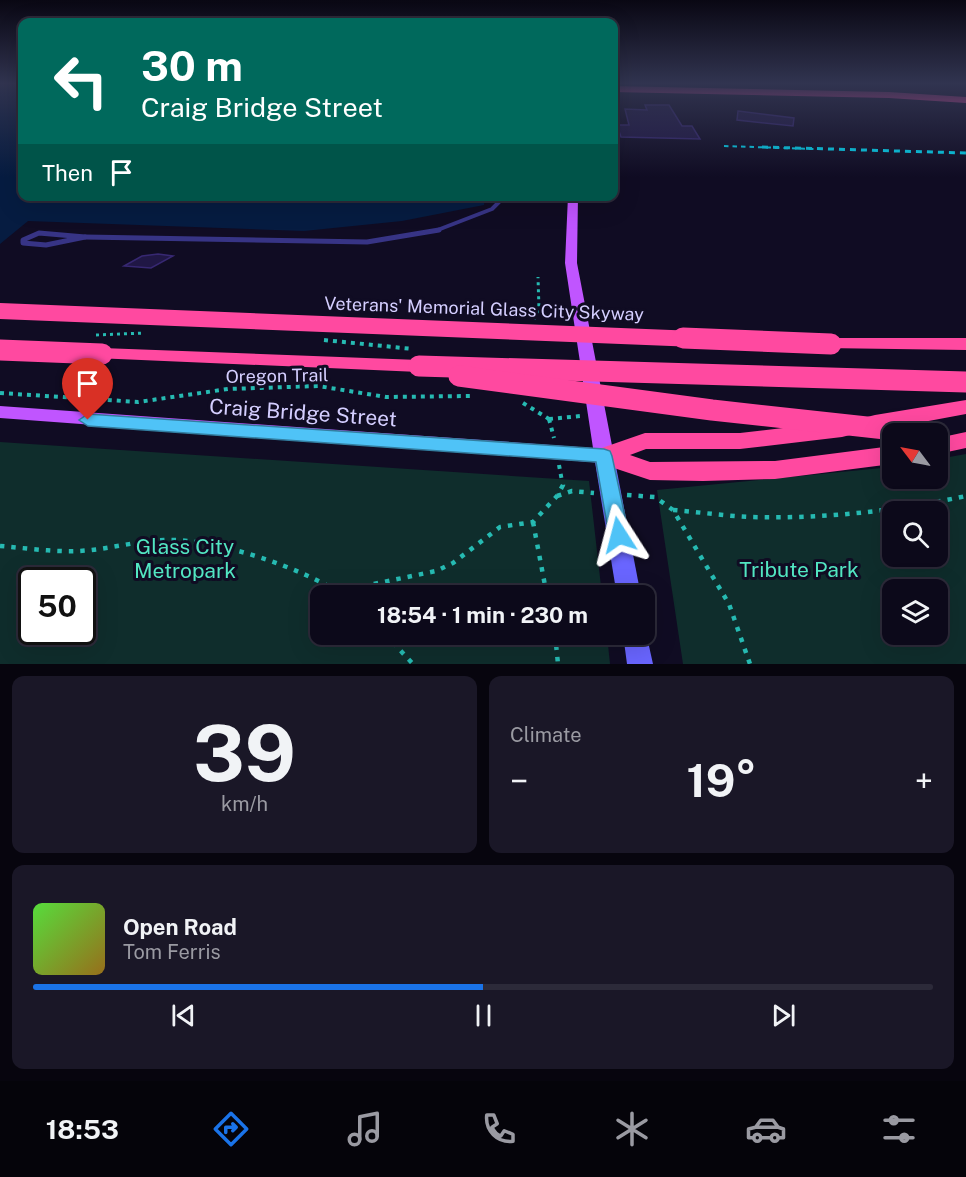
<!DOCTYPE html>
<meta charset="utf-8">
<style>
body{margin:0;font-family:"Public Sans",sans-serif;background:#1a1727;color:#f1f3f6;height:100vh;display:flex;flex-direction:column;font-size:22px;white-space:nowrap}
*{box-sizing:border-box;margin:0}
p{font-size:20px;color:#9a9aa2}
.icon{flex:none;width:33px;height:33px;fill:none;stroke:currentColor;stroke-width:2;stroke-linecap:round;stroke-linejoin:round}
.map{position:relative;height:664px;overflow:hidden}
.drawer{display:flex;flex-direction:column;gap:12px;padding:12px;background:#07050e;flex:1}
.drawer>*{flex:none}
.top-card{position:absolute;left:18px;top:18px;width:600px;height:183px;border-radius:12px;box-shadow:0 6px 24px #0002,0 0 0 2px #2c2a39;background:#00695c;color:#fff;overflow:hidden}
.needle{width:39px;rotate:302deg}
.controls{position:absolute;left:882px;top:423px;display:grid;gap:12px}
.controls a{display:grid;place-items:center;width:66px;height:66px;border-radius:12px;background:#0c091a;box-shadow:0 6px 24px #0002,0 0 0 2px #2c2a39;font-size:30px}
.speed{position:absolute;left:18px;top:567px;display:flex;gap:12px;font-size:30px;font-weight:700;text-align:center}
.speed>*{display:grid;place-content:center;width:78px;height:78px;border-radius:50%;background:#0c091a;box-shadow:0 6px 24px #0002,0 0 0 2px #2c2a39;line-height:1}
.speed .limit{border:3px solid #111;border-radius:9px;background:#fff;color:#111}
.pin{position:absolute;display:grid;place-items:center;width:51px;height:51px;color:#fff;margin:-62px -26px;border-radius:50% 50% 50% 0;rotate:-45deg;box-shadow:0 0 6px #0007}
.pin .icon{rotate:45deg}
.me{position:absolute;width:66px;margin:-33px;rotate:351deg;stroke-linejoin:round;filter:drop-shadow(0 0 4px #0008)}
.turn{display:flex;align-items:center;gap:21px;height:126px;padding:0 24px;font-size:27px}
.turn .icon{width:78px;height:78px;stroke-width:2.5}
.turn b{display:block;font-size:42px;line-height:51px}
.then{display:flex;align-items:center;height:57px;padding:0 24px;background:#0003;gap:12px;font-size:22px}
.big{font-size:45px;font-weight:700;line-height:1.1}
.drawer .widget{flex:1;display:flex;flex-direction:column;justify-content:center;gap:9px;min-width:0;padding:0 21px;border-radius:12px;background:#1a1727}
.drawer .dial{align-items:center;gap:0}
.dial b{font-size:78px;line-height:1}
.song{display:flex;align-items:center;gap:18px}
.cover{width:72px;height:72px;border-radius:9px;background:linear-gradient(135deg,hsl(110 70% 55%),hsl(40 70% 35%))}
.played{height:6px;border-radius:3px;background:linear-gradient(90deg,#1a73e8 50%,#2c2a39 50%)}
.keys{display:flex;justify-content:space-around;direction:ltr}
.heat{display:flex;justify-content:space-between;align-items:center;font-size:33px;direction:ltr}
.drawer .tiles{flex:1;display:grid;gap:12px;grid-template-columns:1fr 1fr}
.widget:last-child{grid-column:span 2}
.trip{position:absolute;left:310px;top:585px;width:345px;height:60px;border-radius:12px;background:#0c091a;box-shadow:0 6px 24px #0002,0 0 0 2px #2c2a39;font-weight:700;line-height:60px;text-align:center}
.menu{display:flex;height:96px;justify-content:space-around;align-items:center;background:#05040a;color:#9a9aa2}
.menu .icon{width:42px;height:42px}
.menu .on{color:#1a73e8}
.menu b{font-size:27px;color:#f1f3f6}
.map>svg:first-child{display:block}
</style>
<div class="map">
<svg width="966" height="664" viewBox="0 0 966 664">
<rect width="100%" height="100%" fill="#100c23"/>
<g fill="#0f2d2c" fill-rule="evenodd">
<path d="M 0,442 L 589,481 L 602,595 L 321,596 L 321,634 L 607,635 L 610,664 L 0,664 ZM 32,580 L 82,580 L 82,632 L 32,632 Z"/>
<path d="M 966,454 L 966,664 L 683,664 L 657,490 L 892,467 L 892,478 L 938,478 L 938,459 ZM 892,512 L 938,512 L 938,556 L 892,556 ZM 892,590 L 938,590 L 938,634 L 892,634 Z"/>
</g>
<polygon fill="#061c41" points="0,84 22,84 22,196 485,197 484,205 402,221 304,231 28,221 0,244"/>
<g fill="#201745" stroke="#372872" stroke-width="1.5">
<polygon points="645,105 669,105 682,126 692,126 700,139 621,137 617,125 629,125 625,109 647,110"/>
<polygon points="738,111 794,118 793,126 737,120"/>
<polygon points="158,254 173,256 151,268 124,266 142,256"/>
</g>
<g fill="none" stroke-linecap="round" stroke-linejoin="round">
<g stroke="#26bab2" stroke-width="3" stroke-dasharray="3 4" stroke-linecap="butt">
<polyline points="534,319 539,309 538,277"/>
<polyline points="96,335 144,333"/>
</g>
<g stroke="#26bab2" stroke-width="4" stroke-dasharray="4 5" stroke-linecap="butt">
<polyline points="324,340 413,349"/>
<polyline points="0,393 138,402 228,389 318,386 386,397 470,396"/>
<polyline points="523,403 549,419"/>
<polyline points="549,419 554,438"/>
<polyline points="549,419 581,416"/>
<polyline points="559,465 562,481"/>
</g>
<g stroke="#26bab2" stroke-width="4.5" stroke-dasharray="4.5 7" stroke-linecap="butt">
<polyline points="627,495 655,497 673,510 729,604 750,664"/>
<polyline points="557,496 572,491 594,493"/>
<path d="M 673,510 C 699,512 725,516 751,517 C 823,519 895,511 966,496"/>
<polyline points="533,522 547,596"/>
<path d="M 0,546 C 25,548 52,552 78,551 C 106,550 135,541 164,540 C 215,538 303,568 345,596"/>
<polyline points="340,591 436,571 453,563 500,527 533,522 557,496 563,485 562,479"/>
<polyline points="385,634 413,664"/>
<polyline points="555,634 558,664"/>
</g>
<polyline stroke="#373485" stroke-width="4" points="435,231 492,209 499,202 498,196"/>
<g stroke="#373485" stroke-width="5">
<polygon points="39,233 85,237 46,245 23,243 23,240"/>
<polyline points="85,237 367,242 439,230"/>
</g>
<g fill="#6965ff" fill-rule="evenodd">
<polygon points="604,449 611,451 614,456 641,596 617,596 594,456 597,451"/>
<polygon points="645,628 653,664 627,664 623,634 645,634"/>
</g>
<polygon fill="#c055ff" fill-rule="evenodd" points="568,196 578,196 577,263 614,456 611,461 604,463 0,418 0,406 593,448 565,263"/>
<g fill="#ff49a0" fill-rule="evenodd">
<polygon points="614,86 889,92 966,97 966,103 889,98 614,92"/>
<polygon points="831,338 966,338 966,350 824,348 822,344"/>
<polygon points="102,348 419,360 426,362 429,366 426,370 419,372 95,358 93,354 95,350"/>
<polygon points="966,400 966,414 875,431 867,429 864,423 867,417 875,415"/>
<polygon points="842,421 850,423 853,429 850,435 842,437 740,449 646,449 630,455 650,462 775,461 892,446 892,464 775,479 703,481 650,480 596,462 593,456 596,450 645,433 740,433"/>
<polygon points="966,432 966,448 938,454 938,438"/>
</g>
<polyline stroke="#00dff9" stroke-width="2" stroke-dasharray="4.5 4" stroke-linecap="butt" points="724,146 814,149"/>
<polyline stroke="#00dff9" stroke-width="3" stroke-dasharray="6 5" stroke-linecap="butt" points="762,147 966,153"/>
<polyline stroke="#ff49a0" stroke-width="16" points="0,311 721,340"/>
<g stroke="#ff49a0" stroke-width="21">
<polyline points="683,338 831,344"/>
<polyline points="0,350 102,354"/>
<polyline points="419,366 966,382"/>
<polyline points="459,376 712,410 931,434"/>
</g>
</g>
<linearGradient id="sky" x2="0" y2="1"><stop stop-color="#090713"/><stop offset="0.47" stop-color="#313450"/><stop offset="1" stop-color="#313450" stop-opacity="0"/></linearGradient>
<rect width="966" height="177" fill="url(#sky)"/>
<polygon fill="#4fc3f7" stroke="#337fa1" stroke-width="1.5" points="88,414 604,449 610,451 612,456 629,535 626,541 619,543 612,541 609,535 596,462 88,426 79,420"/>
<g text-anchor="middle" stroke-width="6" stroke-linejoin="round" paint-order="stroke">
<g font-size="18" fill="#d4ceff" stroke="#100c23">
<text transform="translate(484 309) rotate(2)" y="6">Veterans' Memorial Glass City Skyway</text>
<text transform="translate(277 376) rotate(-1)" y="6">Oregon Trail</text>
</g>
<g font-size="21" fill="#d4ceff" stroke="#100c23">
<text transform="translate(303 413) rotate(4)" y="7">Craig Bridge Street</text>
</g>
<g font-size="21" fill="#52e6c2" stroke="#100c23">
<text x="185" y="554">Glass City<tspan x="185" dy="24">Metropark</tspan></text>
<text x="799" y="577">Tribute Park</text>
</g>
</g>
</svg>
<div class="controls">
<a><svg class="needle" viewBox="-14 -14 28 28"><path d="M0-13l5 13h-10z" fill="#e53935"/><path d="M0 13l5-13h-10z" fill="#9a9aa2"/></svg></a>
<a><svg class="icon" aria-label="search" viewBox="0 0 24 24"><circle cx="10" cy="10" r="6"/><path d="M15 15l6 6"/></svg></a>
<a><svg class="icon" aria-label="layers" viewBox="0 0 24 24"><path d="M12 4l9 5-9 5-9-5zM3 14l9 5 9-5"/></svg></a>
</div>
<div class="speed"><div class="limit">50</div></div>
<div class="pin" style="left:88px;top:420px;background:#d93025"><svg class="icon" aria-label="arrive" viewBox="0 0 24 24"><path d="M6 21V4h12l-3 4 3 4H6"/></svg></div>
<svg class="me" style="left:619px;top:535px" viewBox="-20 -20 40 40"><path d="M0-17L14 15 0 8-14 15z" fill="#4fc3f7" stroke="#fff" stroke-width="4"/></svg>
<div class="trip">18:54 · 1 min · 230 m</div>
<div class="top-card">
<div class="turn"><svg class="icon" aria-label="left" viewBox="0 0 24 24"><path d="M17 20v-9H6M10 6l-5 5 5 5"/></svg><div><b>30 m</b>Craig Bridge Street</div></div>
<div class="then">Then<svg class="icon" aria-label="arrive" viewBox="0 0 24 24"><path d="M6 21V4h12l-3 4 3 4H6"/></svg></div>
</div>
</div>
<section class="drawer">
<div class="tiles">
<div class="widget dial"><b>39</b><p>km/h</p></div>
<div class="widget"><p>Climate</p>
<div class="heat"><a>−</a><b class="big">19°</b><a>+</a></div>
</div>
<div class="widget">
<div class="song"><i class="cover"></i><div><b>Open Road</b><p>Tom Ferris</p></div></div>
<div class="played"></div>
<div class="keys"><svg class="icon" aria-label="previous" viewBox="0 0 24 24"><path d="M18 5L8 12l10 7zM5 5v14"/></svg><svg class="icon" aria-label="pause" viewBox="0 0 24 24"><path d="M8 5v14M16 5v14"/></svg><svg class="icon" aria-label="next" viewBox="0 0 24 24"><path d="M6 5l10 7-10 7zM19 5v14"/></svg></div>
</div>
</div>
</section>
<nav class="menu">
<b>18:53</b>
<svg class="icon on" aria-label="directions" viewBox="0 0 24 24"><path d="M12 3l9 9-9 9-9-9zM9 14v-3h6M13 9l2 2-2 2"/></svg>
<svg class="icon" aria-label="music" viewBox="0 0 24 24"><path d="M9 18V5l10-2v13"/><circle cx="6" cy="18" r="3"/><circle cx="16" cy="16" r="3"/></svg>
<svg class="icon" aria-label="phone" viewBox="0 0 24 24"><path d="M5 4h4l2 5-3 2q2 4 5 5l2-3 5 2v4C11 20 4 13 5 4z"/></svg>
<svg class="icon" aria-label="climate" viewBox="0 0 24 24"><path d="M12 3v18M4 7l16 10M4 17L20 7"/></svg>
<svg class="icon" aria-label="car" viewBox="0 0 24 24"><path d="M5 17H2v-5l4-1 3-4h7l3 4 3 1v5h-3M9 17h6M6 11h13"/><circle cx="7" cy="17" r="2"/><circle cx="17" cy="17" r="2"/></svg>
<svg class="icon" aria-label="filters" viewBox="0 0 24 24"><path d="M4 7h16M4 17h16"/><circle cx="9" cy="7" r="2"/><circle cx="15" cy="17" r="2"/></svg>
</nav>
